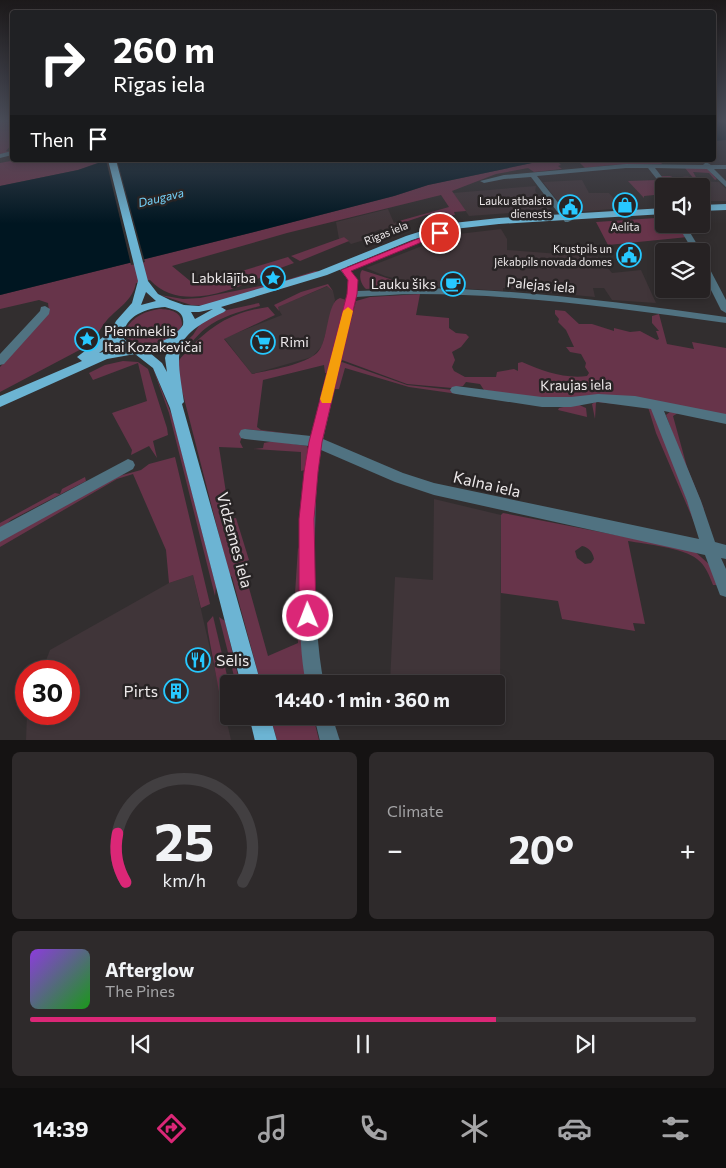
<!DOCTYPE html>
<meta charset="utf-8">
<style>
body{margin:0;font-family:Commissioner,sans-serif;background:#2e2a2b;color:#f1f3f6;height:100vh;display:flex;flex-direction:column;font-size:19px;white-space:nowrap}
*{box-sizing:border-box;margin:0}
p{font-size:16px;color:#a4a4a6}
.icon{flex:none;width:28px;height:28px;fill:none;stroke:currentColor;stroke-width:2;stroke-linecap:round;stroke-linejoin:round}
.map{position:relative;height:740px;overflow:hidden}
.sheet{display:flex;flex-direction:column;gap:12px;padding:12px;background:#151313;flex:1}
.sheet>*{flex:none}
.hud{position:absolute;left:10px;top:10px;width:706px;height:152px;border-radius:5px;box-shadow:0 2px 8px #0003,0 0 0 1px #423f41;background:#202124;color:#fff;overflow:hidden}
.controls{position:absolute;left:655px;top:178px;display:grid;gap:10px}
.controls a{display:grid;place-items:center;width:55px;height:55px;border-radius:5px;background:#262223;box-shadow:0 2px 8px #0003,0 0 0 1px #423f41;font-size:25px}
.speed{position:absolute;left:15px;top:660px;display:flex;gap:10px;font-size:25px;font-weight:700;text-align:center}
.speed>*{display:grid;place-content:center;width:65px;height:65px;border-radius:50%;background:#262223;box-shadow:0 2px 8px #0003,0 0 0 1px #423f41;line-height:1}
.speed .limit{border:8px solid #d22;background:#fff;color:#111}
.pin{position:absolute;display:grid;place-items:center;width:42px;height:42px;color:#fff;margin:-21px;border:2px solid #fff;border-radius:50%;box-shadow:0 1px 5px #0007}
.me{position:absolute;width:55px;margin:-28px;rotate:359deg;stroke-linejoin:round;filter:drop-shadow(0 0 4px #0008)}
.turn{display:flex;align-items:center;gap:18px;height:105px;padding:0 20px;font-size:22px}
.turn .icon{width:65px;height:65px;stroke-width:2.5}
.turn b{display:block;font-size:35px;line-height:42px}
.then{display:flex;align-items:center;height:48px;padding:0 20px;background:#0003;gap:10px;font-size:19px}
.big{font-size:38px;font-weight:700;line-height:1.1}
.sheet .tile{flex:1;display:flex;flex-direction:column;justify-content:center;gap:8px;min-width:0;padding:0 18px;border-radius:8px;background:#2e2a2b}
.sheet .dial{align-items:center;gap:0}
.dial svg{height:130px;overflow:visible;fill:none;stroke:#423f41;stroke-width:7;stroke-linecap:round;text-anchor:middle}
.dial text{fill:#f1f3f6;stroke:none}
.song{display:flex;align-items:center;gap:15px}
.cover{width:60px;height:60px;border-radius:8px;background:linear-gradient(135deg,hsl(270 70% 55%),hsl(120 70% 35%))}
.played{height:5px;border-radius:2px;background:linear-gradient(90deg,#db2777 70%,#423f41 70%)}
.keys{display:flex;justify-content:space-around;direction:ltr}
.heat{display:flex;justify-content:space-between;align-items:center;font-size:28px;direction:ltr}
.sheet .tiles{flex:1;display:grid;gap:12px;grid-template-columns:1fr 1fr}
.tile:last-child{grid-column:span 2}
.trip{position:absolute;left:220px;top:675px;width:285px;height:50px;border-radius:5px;background:#262223;box-shadow:0 2px 8px #0003,0 0 0 1px #423f41;font-weight:700;line-height:50px;text-align:center}
.tabs{display:flex;height:80px;justify-content:space-around;align-items:center;background:#0f0e0e;color:#a4a4a6}
.tabs .icon{width:35px;height:35px}
.tabs .current{color:#db2777}
.tabs b{font-size:22px;color:#f1f3f6}
.map>svg:first-child{display:block}
</style>
<div class="map">
<svg width="726" height="741" viewBox="0 0 726 741">
<rect width="100%" height="100%" fill="#322e2f"/>
<g fill="#403539">
<polygon points="582,180 589,193 609,193 615,200 628,202 634,207 567,213 543,182"/>
<polygon points="695,181 719,182 726,189 726,201 701,201 701,186 698,186"/>
<polygon points="536,186 535,191 551,210 469,216 453,193"/>
<polygon points="388,209 394,223 399,221 406,227 386,233 381,229 371,233 374,237 351,244 344,237 339,239 336,222"/>
<polygon points="501,229 507,239 507,250 598,257 612,273 641,270 656,303 612,300 604,288 593,288 595,297 503,288 503,291 428,286 385,276 366,268 450,235"/>
<polygon points="328,286 333,291 335,300 322,346 312,357 252,374 224,338 282,315 277,307"/>
<polygon points="434,499 501,515 500,699 496,698 496,684 390,683 395,577 433,580"/>
<polygon points="193,575 231,740 26,741 27,714 69,714 69,671 42,671 50,650 169,583"/>
</g>
<g fill="#67344a" fill-rule="evenodd">
<polygon points="0,121 12,121 12,144 6,151 12,152 0,154"/>
<polygon points="16,160 106,160 78,170 0,186 0,163"/>
<path d="M 546,160 L 659,160 L 662,164 L 612,165 L 585,168 L 578,161 L 559,163 L 561,165 L 558,166 L 562,169 L 534,172 L 528,168 L 496,174 L 452,191 L 466,211 L 454,212 L 455,215 L 446,216 L 442,213 L 426,215 L 402,223 L 399,221 L 449,207 L 441,195 L 287,233 L 172,266 L 195,285 L 288,257 L 294,263 L 267,273 L 268,274 C 235,290 180,313 150,280 L 136,283 C 133,300 118,308 107,320 C 100,328 97,338 89,345 L 0,392 L 0,367 L 49,311 L 48,303 L 39,300 L 0,309 L 0,295 L 242,235 L 394,196 L 428,185 Z"/>
<path d="M 706,167 L 717,179 L 715,180 L 709,173 L 693,172 L 697,179 L 704,179 L 707,182 L 697,181 L 699,186 L 697,186 L 691,177 L 684,178 L 689,181 L 692,186 L 667,184 L 661,176 L 670,176 C 674,177 677,181 683,180 L 681,177 C 687,177 689,176 694,179 L 685,168 Z"/>
<polygon points="658,180 663,187 661,188 664,194 644,196 644,198 628,181"/>
<polygon points="656,218 660,224 668,224 670,227 682,227 688,237 608,245 596,222"/>
<polygon points="344,237 349,241 300,261 291,256"/>
<path d="M 362,270 L 399,282 L 398,287 L 366,289 C 361,285 358,275 362,270 Z"/>
<polygon points="315,271 320,272 206,306 191,305 160,295 183,299 200,298 280,282"/>
<polygon points="328,284 333,291 327,286 278,307 279,311 274,305 301,292"/>
<path d="M 420,294 L 416,315 L 449,318 L 449,328 L 456,333 L 466,334 L 469,337 L 461,347 L 452,352 L 455,360 L 452,367 L 454,371 L 465,377 L 496,377 L 497,372 L 514,369 L 518,371 L 518,363 L 522,362 C 542,371 565,379 587,376 L 589,373 L 585,367 L 586,363 L 581,354 L 570,352 L 566,347 L 574,347 L 566,330 L 558,322 L 559,319 L 555,314 L 555,310 L 565,311 L 579,324 L 592,324 L 614,331 L 614,328 L 630,332 L 640,331 L 657,340 L 659,339 L 656,331 L 659,331 L 652,323 L 652,316 L 659,314 L 667,344 L 694,349 L 692,342 L 726,348 L 726,417 L 658,404 L 549,400 L 484,390 L 480,384 L 466,382 L 463,386 L 452,388 L 407,384 L 342,360 L 341,358 L 356,301 L 370,297 Z"/>
<path d="M 340,298 L 346,300 L 328,373 L 325,373 L 324,365 L 263,380 L 257,427 L 261,430 L 309,436 L 245,429 L 240,442 L 243,448 L 219,447 L 230,519 L 236,518 L 249,560 L 242,563 L 268,656 L 298,643 L 295,594 L 298,547 L 300,552 L 300,631 L 306,684 L 261,684 L 232,577 L 229,574 L 176,367 C 179,358 183,356 189,349 C 213,324 233,312 268,307 L 275,315 L 224,339 L 252,374 C 270,370 304,365 317,353 C 329,342 326,302 340,298 Z"/>
<path d="M 259,303 L 260,306 C 242,311 222,316 206,328 C 195,336 188,350 175,356 L 179,348 L 193,335 L 200,324 L 218,312 Z"/>
<path d="M 159,309 C 171,309 182,312 182,325 C 174,343 142,352 127,338 L 126,329 C 133,316 146,311 159,309 Z"/>
<polygon points="123,361 138,362 148,369 167,428 168,435 153,441 157,458 149,446 131,455 132,450 112,413 147,401 138,363 93,380 89,373 105,365"/>
<polygon points="342,362 407,385 453,390 479,397 409,387 345,368 339,389 334,389 340,363"/>
<polygon points="152,366 173,418 216,586 215,596 169,413"/>
<path d="M 598,400 C 615,401 641,399 654,410 L 700,536 L 656,433 L 648,407 L 596,402 L 595,419 L 592,404 Z"/>
<polygon points="577,404 586,408 587,417 558,410 559,408"/>
<polygon points="671,411 678,413 673,416 687,467 704,509 700,508 666,415"/>
<polygon points="274,441 307,446 308,452 305,470 301,471 301,452 253,449 263,448 264,443"/>
<polygon points="175,457 210,604 201,608 193,575 169,583 166,550 133,474 117,479 0,547 0,540 119,476 141,470 149,464"/>
<polygon points="85,477 86,481 11,520 0,530 0,523 55,493 60,494 62,489"/>
<path d="M 503,513 L 693,550 L 710,565 L 717,585 L 713,585 C 709,575 706,566 697,559 C 684,548 645,544 628,541 L 645,624 L 633,623 L 635,631 L 562,619 L 558,601 L 501,593 L 501,515 ZM 582,546 C 588,547 593,552 594,559 L 591,563 L 585,564 L 577,558 L 575,551 Z"/>
<polygon points="213,616 229,684 229,703 227,704 220,697 208,632 207,623"/>
<polygon points="219,617 225,621 240,684 236,684"/>
<polygon points="270,716 313,716 319,740 277,740"/>
</g>
<g fill="#001621">
<polygon points="714,121 726,121 726,140 714,141"/>
<polygon points="107,160 546,160 428,185 394,196 242,235 0,295 0,186 78,170"/>
</g>
<polygon fill="#322e2f" points="106,160 117,160 145,262 131,265"/>
<g fill="none" stroke-linecap="round" stroke-linejoin="round">
<g fill="#507281" fill-rule="evenodd">
<polygon points="12,151 12,155 0,158 0,154"/>
<polygon points="706,162 711,165 726,165 726,169 714,169 726,181 726,187 707,169 655,168 669,186 664,186 664,188 648,168 626,168 537,176 572,220 568,222 565,222 531,177 504,179 484,183 480,181 504,175 626,164 703,165"/>
<polygon points="677,224 685,224 701,251 693,251"/>
<polygon points="701,257 705,260 726,300 726,313 721,310 701,270"/>
<path d="M 341,263 L 344,264 L 358,280 L 357,291 C 377,291 398,288 418,288 C 521,289 624,303 726,317 L 726,323 C 624,309 520,294 417,294 C 396,294 376,296 356,297 L 323,439 L 403,473 L 434,483 L 699,539 L 687,501 L 651,409 L 598,402 L 571,407 L 542,407 L 456,394 L 452,393 L 450,390 L 452,387 L 456,386 L 542,397 L 571,397 L 598,394 L 635,396 L 726,414 L 726,424 L 664,411 L 701,501 L 715,542 L 726,545 L 726,559 L 721,558 L 726,569 L 726,597 L 720,595 L 705,555 L 434,495 L 395,482 L 321,450 C 314,492 315,534 315,577 C 316,613 317,648 324,684 L 306,684 C 299,649 300,615 300,580 C 300,535 301,491 309,446 L 245,439 L 241,438 L 239,434 L 241,430 L 245,429 L 311,436 L 347,294 L 348,280 L 337,266 Z"/>
<polygon points="45,306 50,309 49,314 4,364 0,365 0,354 40,311 41,307"/>
<polygon points="128,459 133,461 135,465 133,469 0,542 0,527"/>
<polygon points="314,716 332,716 340,741 320,741"/>
</g>
<g fill="#6cb4d3" fill-rule="evenodd">
<path d="M 108,160 L 116,160 L 148,281 L 158,294 L 170,300 L 184,305 L 199,306 L 319,271 L 406,236 L 444,224 L 499,218 L 664,208 L 664,214 L 499,224 L 445,230 L 412,240 L 327,275 L 221,307 L 226,310 L 224,312 C 171,337 176,349 184,402 L 182,404 L 261,684 L 241,684 L 170,408 L 153,368 L 135,354 L 107,359 L 0,407 L 0,396 L 82,361 L 77,357 L 111,331 L 116,321 L 132,303 L 138,281 ZM 146,292 L 156,301 L 141,305 ZM 165,307 C 175,310 185,311 183,325 C 173,341 139,354 124,339 C 121,317 146,308 165,307 ZM 213,309 L 195,319 L 191,312 L 199,312 ZM 113,342 L 119,348 L 99,353 ZM 168,348 L 165,358 L 167,372 L 162,363 L 150,353 Z"/>
<polygon points="726,204 726,210 701,211 701,205"/>
<polygon points="249,716 270,716 277,741 255,741"/>
</g>
</g>
<linearGradient id="sky" x2="0" y2="1"><stop stop-color="#1c191a"/><stop offset="0.54" stop-color="#494c58"/><stop offset="1" stop-color="#494c58" stop-opacity="0"/></linearGradient>
<rect width="726" height="224" fill="url(#sky)"/>
<polygon fill="#db2777" stroke="#8e194d" points="437,231 444,233 351,271 358,280 357,294 322,442 318,472 314,519 316,616 313,622 308,625 302,622 299,616 299,519 304,472 309,442 347,294 348,280 341,270"/>
<polygon fill="#f59e0b" points="348,307 353,311 332,399 331,403 322,403 320,399 343,311"/>
<defs>
<g id="shop-ring" transform="scale(1.25)"><circle r="9.5" fill="#282425" stroke="#27c8ff" stroke-width="1.5"/><path d="M-5-2.5h2.3a2.7 3.5 0 0 1 5.4 0H5L5.5 6h-11ZM-1.5-2.5h3a1.5 2.3 0 0 0-3 0Z" fill="#27c8ff"/></g>
<g id="civic-ring" transform="scale(1.25)"><circle r="9.5" fill="#282425" stroke="#27c8ff" stroke-width="1.5"/><path d="M-.6-6.5H3V-4.5H.6V-3L4-1V1h2V6H-6V1h2V-1L-.6-3ZM-1.2 2.5V6h2.4V2.5Z" fill="#27c8ff"/></g>
<g id="sight-ring" transform="scale(1.25)"><circle r="9.5" fill="#282425" stroke="#27c8ff" stroke-width="1.5"/><path d="M0-6L1.8-2.2L6-1.7L2.9 1.2L3.7 5.4L0 3.3L-3.7 5.4L-2.9 1.2L-6-1.7L-1.8-2.2Z" fill="#27c8ff"/></g>
<g id="cafe-ring" transform="scale(1.25)"><circle r="9.5" fill="#282425" stroke="#27c8ff" stroke-width="1.5"/><path d="M-5.5-4.5H6V0H3Q3 3.5 0 3.5H-2.5Q-5.5 3.5-5.5 0ZM3-3.2v2h1.7v-2ZM-6 4.5H4V6H-6Z" fill="#27c8ff"/></g>
<g id="supermarket-ring" transform="scale(1.25)"><circle r="9.5" fill="#282425" stroke="#27c8ff" stroke-width="1.5"/><path d="M-6-5.5h2.5l.6 2H6L4.5 2H-2.5L-4.4-4H-6ZM-1.5 3.2a1.3 1.3 0 1 0 .1 0ZM3 3.2a1.3 1.3 0 1 0 .1 0Z" fill="#27c8ff"/></g>
<g id="restaurant-ring" transform="scale(1.25)"><circle r="9.5" fill="#282425" stroke="#27c8ff" stroke-width="1.5"/><path d="M-5-6h1v4h1v-4h1v4h1v-4h1v5L-1.5 .5V6h-2V.5L-5-1ZM5-6V6H3V1.5H1.5Q1.5-4 5-6Z" fill="#27c8ff"/></g>
<g id="building-ring" transform="scale(1.25)"><circle r="9.5" fill="#282425" stroke="#27c8ff" stroke-width="1.5"/><path d="M-4-6H4V6H1V3H-1V6H-4ZM-2.5-4.3h1.7v1.8h-1.7ZM.8-4.3h1.7v1.8H.8ZM-2.5-1h1.7V.8h-1.7ZM.8-1h1.7V.8H.8Z" fill="#27c8ff"/></g>
</defs>
<g fill-rule="evenodd">
<use href="#shop-ring" x="625" y="205"/>
<use href="#civic-ring" x="570" y="207"/>
<use href="#civic-ring" x="629" y="255"/>
<use href="#sight-ring" x="273" y="278"/>
<use href="#cafe-ring" x="453" y="284"/>
<use href="#sight-ring" x="87" y="339"/>
<use href="#supermarket-ring" x="263" y="342"/>
<use href="#restaurant-ring" x="198" y="660"/>
<use href="#building-ring" x="176" y="691"/>
</g>
<g text-anchor="middle" stroke-width="5" stroke-linejoin="round" paint-order="stroke">
<g font-size="11" fill="#ede9ea" stroke="#282425" text-anchor="end">
<text x="552" y="205">Lauku atbalsta<tspan x="552" dy="13">dienests</tspan></text>
<text x="625" y="231" text-anchor="middle">Aelita</text>
<text x="612" y="253">Krustpils un<tspan x="612" dy="13">Jēkabpils novada domes</tspan></text>
</g>
<g font-size="11" fill="#ede9ea" stroke="#282425">
<text transform="translate(386 233) rotate(-22)" y="4">Rīgas iela</text>
</g>
<g font-size="12" font-style="italic" fill="#75d2f9" stroke="#282425">
<text transform="translate(161 198) rotate(-13)" y="4">Daugava</text>
</g>
<g font-size="14" fill="#ede9ea" stroke="#282425" text-anchor="end">
<text x="256" y="283">Labklājība</text>
<text x="436" y="289">Lauku šiks</text>
<text x="104" y="336" text-anchor="start">Piemineklis<tspan x="104" dy="16">Itai Kozakevičai</tspan></text>
<text x="280" y="347" text-anchor="start">Rimi</text>
</g>
<g font-size="14" fill="#ede9ea" stroke="#282425">
<text transform="translate(541 285) rotate(5)" y="5">Palejas iela</text>
<text transform="translate(576 385) rotate(-1)" y="5">Kraujas iela</text>
</g>
<g font-size="16" fill="#ede9ea" stroke="#282425">
<text transform="translate(487 484) rotate(13)" y="6">Kalna iela</text>
<text transform="translate(235 540) rotate(75)" y="6">Vidzemes iela</text>
</g>
<g font-size="16" fill="#ede9ea" stroke="#282425" text-anchor="start">
<text x="216" y="666">Sēlis</text>
<text x="158" y="697" text-anchor="end">Pirts</text>
</g>
</g>
</svg>
<div class="controls">
<a><svg class="icon" aria-label="sound" viewBox="0 0 24 24"><path d="M4 9h4l5-4v14l-5-4H4zM17 9q2 3 0 6"/></svg></a>
<a><svg class="icon" aria-label="layers" viewBox="0 0 24 24"><path d="M12 4l9 5-9 5-9-5zM3 14l9 5 9-5"/></svg></a>
</div>
<div class="speed"><div class="limit">30</div></div>
<div class="pin" style="left:440px;top:233px;background:#d93025"><svg class="icon" aria-label="arrive" viewBox="0 0 24 24"><path d="M6 21V4h12l-3 4 3 4H6"/></svg></div>
<svg class="me" style="left:308px;top:616px" viewBox="-20 -20 40 40"><circle r="17" fill="#db2777" stroke="#fff" stroke-width="3"/><path d="M0-11L8 9 0 5-8 9z" fill="#fff"/></svg>
<div class="trip">14:40 · 1 min · 360 m</div>
<div class="hud">
<div class="turn"><svg class="icon" aria-label="right" viewBox="0 0 24 24"><path d="M7 20v-9h11M14 6l5 5-5 5"/></svg><div><b>260 m</b>Rīgas iela</div></div>
<div class="then">Then<svg class="icon" aria-label="arrive" viewBox="0 0 24 24"><path d="M6 21V4h12l-3 4 3 4H6"/></svg></div>
</div>
</div>
<section class="sheet">
<div class="tiles">
<div class="tile dial"><svg viewBox="0 0 100 80">
<path d="M14 69A42 42 0 1 1 86 69"/>
<path d="M14 69A42 42 0 0 1 9 39" stroke="#db2777"/>
<text x="50" y="56" font-size="32" font-weight="700">25</text>
<text x="50" y="72" font-size="11">km/h</text>
</svg></div>
<div class="tile"><p>Climate</p>
<div class="heat"><a>−</a><b class="big">20°</b><a>+</a></div>
</div>
<div class="tile">
<div class="song"><i class="cover"></i><div><b>Afterglow</b><p>The Pines</p></div></div>
<div class="played"></div>
<div class="keys"><svg class="icon" aria-label="previous" viewBox="0 0 24 24"><path d="M18 5L8 12l10 7zM5 5v14"/></svg><svg class="icon" aria-label="pause" viewBox="0 0 24 24"><path d="M8 5v14M16 5v14"/></svg><svg class="icon" aria-label="next" viewBox="0 0 24 24"><path d="M6 5l10 7-10 7zM19 5v14"/></svg></div>
</div>
</div>
</section>
<nav class="tabs">
<b>14:39</b>
<svg class="icon current" aria-label="directions" viewBox="0 0 24 24"><path d="M12 3l9 9-9 9-9-9zM9 14v-3h6M13 9l2 2-2 2"/></svg>
<svg class="icon" aria-label="music" viewBox="0 0 24 24"><path d="M9 18V5l10-2v13"/><circle cx="6" cy="18" r="3"/><circle cx="16" cy="16" r="3"/></svg>
<svg class="icon" aria-label="phone" viewBox="0 0 24 24"><path d="M5 4h4l2 5-3 2q2 4 5 5l2-3 5 2v4C11 20 4 13 5 4z"/></svg>
<svg class="icon" aria-label="climate" viewBox="0 0 24 24"><path d="M12 3v18M4 7l16 10M4 17L20 7"/></svg>
<svg class="icon" aria-label="car" viewBox="0 0 24 24"><path d="M5 17H2v-5l4-1 3-4h7l3 4 3 1v5h-3M9 17h6M6 11h13"/><circle cx="7" cy="17" r="2"/><circle cx="17" cy="17" r="2"/></svg>
<svg class="icon" aria-label="filters" viewBox="0 0 24 24"><path d="M4 7h16M4 17h16"/><circle cx="9" cy="7" r="2"/><circle cx="15" cy="17" r="2"/></svg>
</nav>
